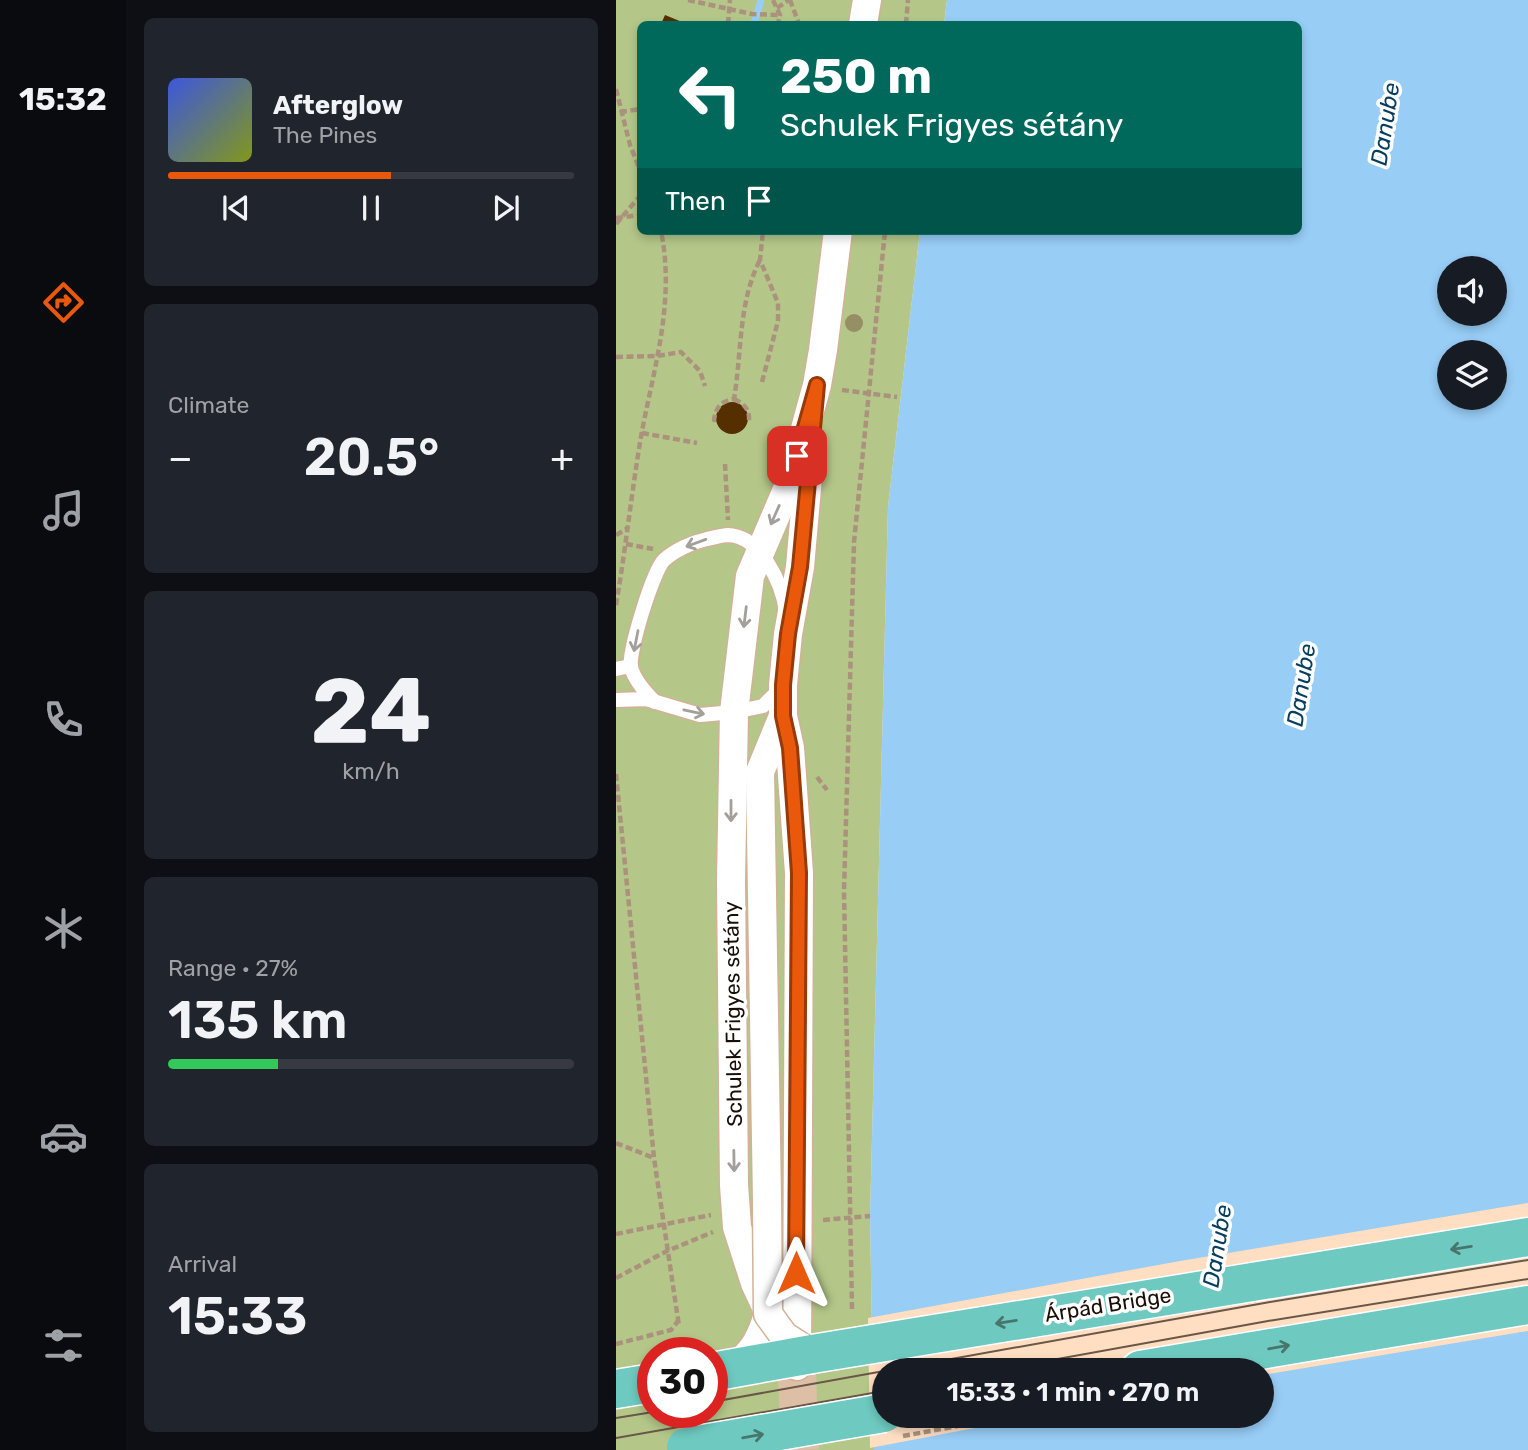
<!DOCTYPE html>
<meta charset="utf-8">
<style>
body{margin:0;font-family:Rubik,sans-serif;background:#20242c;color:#f1f3f6;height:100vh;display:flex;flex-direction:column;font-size:26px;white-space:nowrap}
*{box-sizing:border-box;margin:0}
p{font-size:23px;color:#9ea1a6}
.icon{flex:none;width:38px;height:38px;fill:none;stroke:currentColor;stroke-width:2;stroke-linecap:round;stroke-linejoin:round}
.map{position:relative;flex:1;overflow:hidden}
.panel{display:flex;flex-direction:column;gap:18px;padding:18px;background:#0d0f14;width:490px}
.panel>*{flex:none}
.banner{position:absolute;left:21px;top:21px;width:665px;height:214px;border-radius:10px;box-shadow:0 4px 10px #0003;background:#00695c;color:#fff;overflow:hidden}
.tools{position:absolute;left:821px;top:256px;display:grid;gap:14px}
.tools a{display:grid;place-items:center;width:70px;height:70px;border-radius:50%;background:#171b24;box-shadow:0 4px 10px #0003;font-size:35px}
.speed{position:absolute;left:21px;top:1337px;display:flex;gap:14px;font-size:35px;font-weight:700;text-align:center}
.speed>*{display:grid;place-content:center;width:91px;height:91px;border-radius:50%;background:#171b24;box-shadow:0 4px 10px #0003;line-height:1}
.speed .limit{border:10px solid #d22;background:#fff;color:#111}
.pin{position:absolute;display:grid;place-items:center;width:60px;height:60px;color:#fff;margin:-30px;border-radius:14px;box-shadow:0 4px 10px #0006}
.me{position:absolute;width:77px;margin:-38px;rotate:0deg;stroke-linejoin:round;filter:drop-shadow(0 0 5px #0008)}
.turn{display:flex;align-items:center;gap:24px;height:147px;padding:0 28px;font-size:32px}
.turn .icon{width:91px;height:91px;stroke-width:2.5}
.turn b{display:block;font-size:49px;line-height:60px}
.then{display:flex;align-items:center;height:66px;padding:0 28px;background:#0003;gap:14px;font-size:26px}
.big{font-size:52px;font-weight:600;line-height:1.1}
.panel .widget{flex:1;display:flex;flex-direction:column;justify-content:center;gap:10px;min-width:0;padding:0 24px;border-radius:10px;background:#20242c}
.panel .dial{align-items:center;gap:0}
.dial b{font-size:91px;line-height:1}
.song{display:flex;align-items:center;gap:21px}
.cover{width:84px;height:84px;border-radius:10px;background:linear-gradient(135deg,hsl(230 70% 55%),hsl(70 70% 35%))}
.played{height:7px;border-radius:4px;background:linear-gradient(90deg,#ea580c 55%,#363941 55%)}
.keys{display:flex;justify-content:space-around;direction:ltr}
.heat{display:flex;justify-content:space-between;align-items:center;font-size:38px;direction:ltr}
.charge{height:10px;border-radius:5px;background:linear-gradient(90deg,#34c759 27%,#363941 0)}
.trip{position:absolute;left:256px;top:1358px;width:402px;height:70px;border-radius:35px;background:#171b24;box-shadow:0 4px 10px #0003;font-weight:600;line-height:70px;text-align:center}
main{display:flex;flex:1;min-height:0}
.tabs{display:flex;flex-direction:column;width:126px;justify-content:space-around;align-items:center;background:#090b0e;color:#9ea1a6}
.tabs .icon{width:49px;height:49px}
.tabs .on{color:#ea580c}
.tabs b{font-size:32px;color:#f1f3f6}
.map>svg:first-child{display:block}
</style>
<main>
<nav class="tabs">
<b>15:32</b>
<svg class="icon on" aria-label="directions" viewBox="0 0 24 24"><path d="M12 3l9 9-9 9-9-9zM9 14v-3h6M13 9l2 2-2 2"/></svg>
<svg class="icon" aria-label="music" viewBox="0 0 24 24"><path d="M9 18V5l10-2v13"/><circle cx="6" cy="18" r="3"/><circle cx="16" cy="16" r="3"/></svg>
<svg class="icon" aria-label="phone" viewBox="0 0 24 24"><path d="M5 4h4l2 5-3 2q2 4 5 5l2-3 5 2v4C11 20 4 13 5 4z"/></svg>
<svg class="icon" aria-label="climate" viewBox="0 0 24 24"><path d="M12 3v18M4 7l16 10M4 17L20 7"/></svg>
<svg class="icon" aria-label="car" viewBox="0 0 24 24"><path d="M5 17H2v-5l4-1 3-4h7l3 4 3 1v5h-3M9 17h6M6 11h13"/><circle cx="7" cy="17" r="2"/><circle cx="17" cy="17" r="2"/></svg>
<svg class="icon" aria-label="filters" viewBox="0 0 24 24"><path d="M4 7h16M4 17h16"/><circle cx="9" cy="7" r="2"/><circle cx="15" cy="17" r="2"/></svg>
</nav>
<section class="panel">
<div class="widget">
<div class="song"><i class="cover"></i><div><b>Afterglow</b><p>The Pines</p></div></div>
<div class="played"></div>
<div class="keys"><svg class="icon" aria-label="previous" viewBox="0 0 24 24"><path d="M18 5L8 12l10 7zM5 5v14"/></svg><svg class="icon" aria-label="pause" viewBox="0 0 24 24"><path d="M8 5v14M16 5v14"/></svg><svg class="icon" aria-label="next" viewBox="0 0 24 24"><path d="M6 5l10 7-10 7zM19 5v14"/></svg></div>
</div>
<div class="widget"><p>Climate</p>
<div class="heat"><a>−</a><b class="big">20.5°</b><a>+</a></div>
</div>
<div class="widget dial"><b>24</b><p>km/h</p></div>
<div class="widget"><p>Range · 27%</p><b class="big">135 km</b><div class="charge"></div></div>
<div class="widget"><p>Arrival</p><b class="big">15:33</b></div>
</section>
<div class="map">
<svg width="912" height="1450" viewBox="0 0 912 1450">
<rect width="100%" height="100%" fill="#ffdec2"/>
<path fill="#b4c789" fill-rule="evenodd" d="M 0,0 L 331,0 L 328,24 L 24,24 L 24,231 L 304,231 L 272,507 L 254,1216 L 258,1450 L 0,1450 ZM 37,1353 L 96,1353 L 96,1412 L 37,1412 Z"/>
<path fill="#98cdf6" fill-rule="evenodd" d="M 331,0 L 912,0 L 912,1450 L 258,1450 L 254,1216 L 272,507 L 304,231 L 682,231 L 682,24 L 328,24 ZM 833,268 L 878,268 L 878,313 L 833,313 ZM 833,352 L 878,352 L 878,397 L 833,397 ZM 268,1370 L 646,1370 L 646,1416 L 268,1416 Z"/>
<polygon fill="#ffdec2" points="912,1203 912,1331 646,1375 646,1370 268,1370 268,1416 421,1416 254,1448 252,1318 564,1261"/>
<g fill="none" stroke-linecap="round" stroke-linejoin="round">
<polyline stroke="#98cdf6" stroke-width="7" points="138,24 145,0"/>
</g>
<g fill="#562f00">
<polygon points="49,15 71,24 45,24"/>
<circle cx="116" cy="418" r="16"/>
</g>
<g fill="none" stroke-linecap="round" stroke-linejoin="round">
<polyline stroke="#ddbfa6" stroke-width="38" stroke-dasharray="38 19" stroke-linecap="butt" points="181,1374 184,1450"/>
<g stroke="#d2b297" stroke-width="17">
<g id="service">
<polyline points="0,669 15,666"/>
<polyline points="0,700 30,699 84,715 118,712 147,706 166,687"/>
<path d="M 39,702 C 30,693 18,680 15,667 C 12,652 37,571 48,560 C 59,550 77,542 91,539 C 97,538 106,535 112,535 C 145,536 166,584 170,611"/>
</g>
</g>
<g stroke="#d2b297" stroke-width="31">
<g id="minor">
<polyline points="247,24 251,0"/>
<polyline points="151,1200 144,772 167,716"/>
<polyline points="152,1311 139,1283 121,1227 118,1185 115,881 118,712 134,576 175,480 201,385 207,350 222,231"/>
<polyline points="181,1366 183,873 174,748 167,716 167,685 172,634 184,567 194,454"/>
<path d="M 114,1369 C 136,1355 145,1339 152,1314"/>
</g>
</g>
<g stroke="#fff" stroke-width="41">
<g id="primary">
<polyline points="196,1354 912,1237"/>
<polyline points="524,1370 912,1305"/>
<polyline points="0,1389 37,1383"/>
</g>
</g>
<g stroke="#ab927d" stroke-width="4.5" stroke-dasharray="7 3.5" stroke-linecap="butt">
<polyline points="72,0 136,14 164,15"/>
<polyline points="157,0 164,15 162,24"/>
<polyline points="174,0 183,24"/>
<polyline points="161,8 173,0"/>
<polyline points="112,24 114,0"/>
<polyline points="290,24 292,0"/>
<polyline points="0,89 14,145 24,170"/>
<polyline points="4,112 24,109"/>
<polyline points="0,218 24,215"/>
<polyline points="0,224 24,196"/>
<polyline points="0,357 41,356 65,352 84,371 89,386"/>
<polyline points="146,382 162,321 162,303 144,260 147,231"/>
<polyline points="226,390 281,397"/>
<path d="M 118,399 C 128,404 134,409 133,421 L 131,422"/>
<path d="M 100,420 L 98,420 C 100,407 105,401 118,399 C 126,352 122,303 144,260"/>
<polyline points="26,433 81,443"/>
<polyline points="109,464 112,520"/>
<polyline points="0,535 12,528"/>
<polyline points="10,544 37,549"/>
<path d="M 0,605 C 10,547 16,488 26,431 C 39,364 59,300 45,231"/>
<polyline points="0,774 38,1158 63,1326"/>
<polyline points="201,777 211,790"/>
<polyline points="0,1143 38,1158"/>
<polyline points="207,1220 254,1216"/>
<polyline points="0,1234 95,1215"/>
<polyline points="0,1278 51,1251 97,1232"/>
<polyline points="236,1309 228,891 238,542 269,231"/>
<polyline points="0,1344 55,1330 62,1321"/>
<polyline points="55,1353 78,1348"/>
<polyline points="287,1436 397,1416"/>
</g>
<use href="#service" stroke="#fff" stroke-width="14"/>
<use href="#minor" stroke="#fff" stroke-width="28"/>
<use href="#primary" stroke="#6ecac0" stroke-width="38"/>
<g stroke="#6a5747" stroke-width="2">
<polyline points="274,1370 654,1302 912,1260"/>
<polyline points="381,1370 652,1321 912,1279"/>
<polyline points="96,1402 268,1371"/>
<polyline points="0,1418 37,1412"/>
<polyline points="0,1438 268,1391"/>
</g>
<g stroke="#d2b297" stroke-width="31" stroke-linecap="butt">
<polyline id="minor-bridge" points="151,1200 152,1314 168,1336 196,1354"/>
</g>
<g stroke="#fff" stroke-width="41" stroke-linecap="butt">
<g id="primary-bridge">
<polyline points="96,1372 196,1354"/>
<polyline points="70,1447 268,1413"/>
</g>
</g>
<use href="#minor-bridge" stroke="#fff" stroke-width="28"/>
<use href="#primary-bridge" stroke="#6ecac0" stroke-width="38"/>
</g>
<circle fill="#968e65" cx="238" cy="323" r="9"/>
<defs><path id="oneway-shaft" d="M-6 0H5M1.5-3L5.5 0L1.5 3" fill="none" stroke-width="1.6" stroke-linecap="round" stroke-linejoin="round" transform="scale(1.75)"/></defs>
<g stroke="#a39f9b">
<use href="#oneway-shaft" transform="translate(159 515) rotate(114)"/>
<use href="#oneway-shaft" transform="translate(80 543) rotate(160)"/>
<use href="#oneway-shaft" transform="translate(129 617) rotate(97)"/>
<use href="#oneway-shaft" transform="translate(20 641) rotate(101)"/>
<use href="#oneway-shaft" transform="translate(78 712) rotate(12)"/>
<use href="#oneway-shaft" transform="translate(115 811) rotate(90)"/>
<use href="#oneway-shaft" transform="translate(118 1161) rotate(89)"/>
</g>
<g stroke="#48766c">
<use href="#oneway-shaft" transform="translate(845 1248) rotate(171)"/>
<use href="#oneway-shaft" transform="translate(390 1322) rotate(171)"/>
<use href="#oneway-shaft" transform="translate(663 1347) rotate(-10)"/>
<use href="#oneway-shaft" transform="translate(137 1436) rotate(-10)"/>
</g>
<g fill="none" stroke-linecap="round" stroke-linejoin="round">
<g stroke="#983908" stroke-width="18">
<polyline id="route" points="180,1273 183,873 174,748 167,716 167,685 172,634 184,567 201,385 181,456"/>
</g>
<use href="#route" stroke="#ea580c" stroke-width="12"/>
</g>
<g text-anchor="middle" stroke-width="7" stroke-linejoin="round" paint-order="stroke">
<g font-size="21" fill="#1a0f06" stroke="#fff">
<text transform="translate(117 1014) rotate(-91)" y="7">Schulek Frigyes sétány</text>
<text transform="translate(492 1305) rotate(-9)" y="7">Árpád Bridge</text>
</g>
<g font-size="23" font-style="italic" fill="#073d5e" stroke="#fff">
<text transform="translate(769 124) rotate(-81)" y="8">Danube</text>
<text transform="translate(685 685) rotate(-81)" y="8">Danube</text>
<text transform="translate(601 1246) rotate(-81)" y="8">Danube</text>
</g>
</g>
</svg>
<div class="tools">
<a><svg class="icon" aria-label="sound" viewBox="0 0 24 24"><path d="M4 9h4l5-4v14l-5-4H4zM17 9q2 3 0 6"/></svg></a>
<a><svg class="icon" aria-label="layers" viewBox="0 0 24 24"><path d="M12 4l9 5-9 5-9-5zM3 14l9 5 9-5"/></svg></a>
</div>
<div class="speed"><div class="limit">30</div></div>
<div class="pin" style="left:181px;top:456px;background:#d93025"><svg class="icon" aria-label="arrive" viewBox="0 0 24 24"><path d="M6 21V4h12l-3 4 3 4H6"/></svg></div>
<svg class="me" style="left:180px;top:1273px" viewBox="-20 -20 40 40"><path d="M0-17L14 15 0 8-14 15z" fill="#ea580c" stroke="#fff" stroke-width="4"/></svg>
<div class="trip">15:33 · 1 min · 270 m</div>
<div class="banner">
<div class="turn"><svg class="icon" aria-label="left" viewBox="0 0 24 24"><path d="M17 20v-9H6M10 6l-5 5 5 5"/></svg><div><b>250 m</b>Schulek Frigyes sétány</div></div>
<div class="then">Then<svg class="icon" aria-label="arrive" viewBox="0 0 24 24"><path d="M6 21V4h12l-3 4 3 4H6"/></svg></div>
</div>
</div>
</main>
